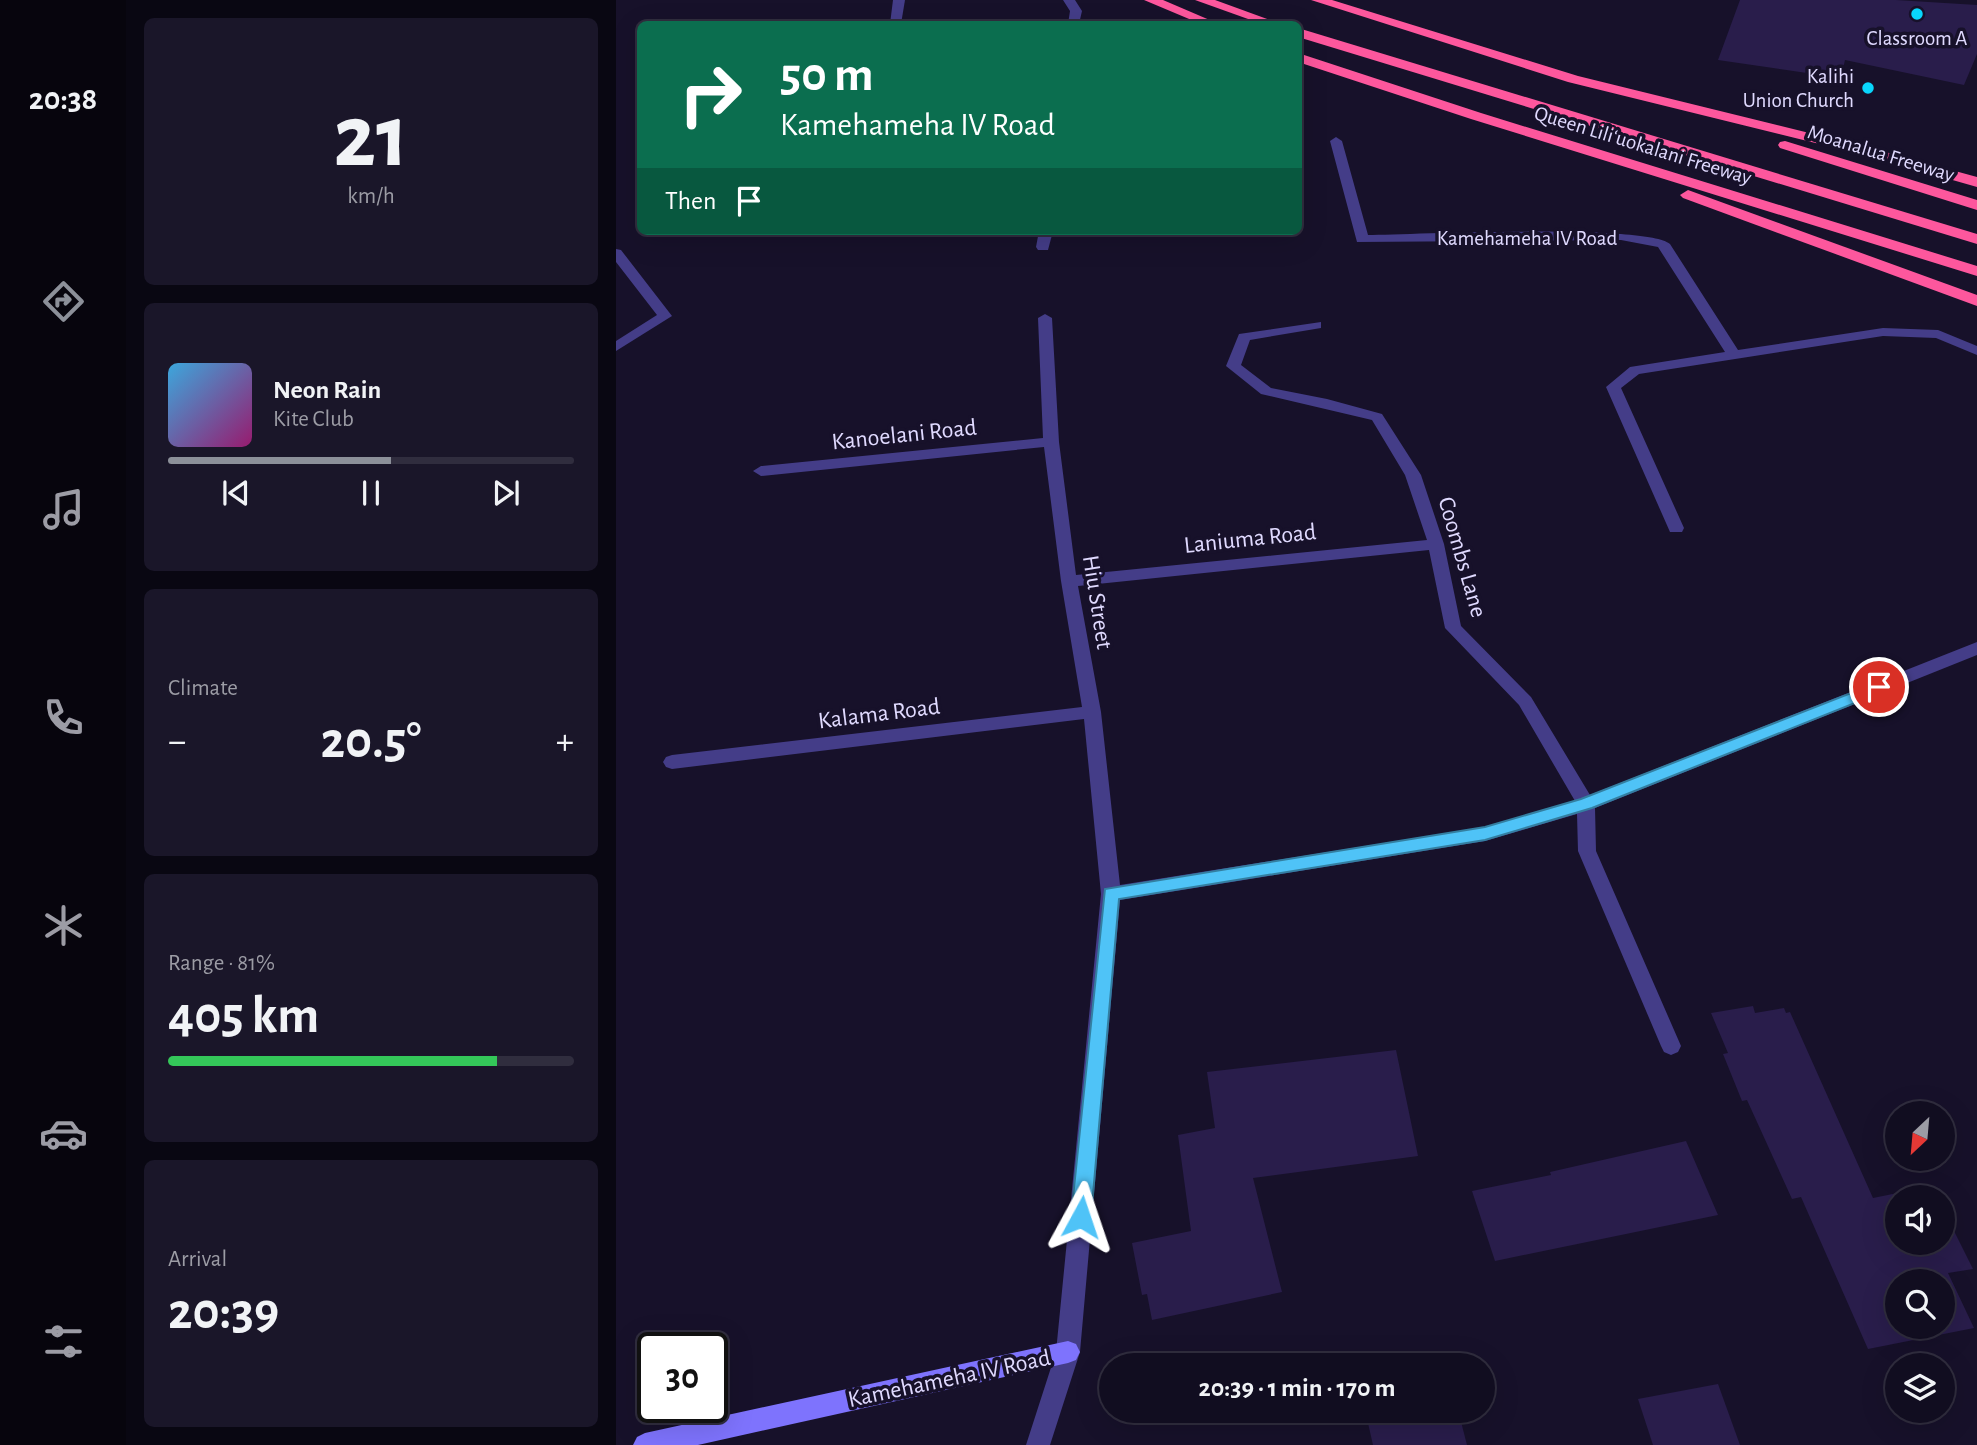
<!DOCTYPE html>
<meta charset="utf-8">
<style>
body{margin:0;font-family:"Alegreya Sans",sans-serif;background:#1a1629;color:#f1f3f6;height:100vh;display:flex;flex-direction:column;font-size:26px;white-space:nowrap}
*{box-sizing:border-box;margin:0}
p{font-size:23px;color:#9c9ca5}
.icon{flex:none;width:38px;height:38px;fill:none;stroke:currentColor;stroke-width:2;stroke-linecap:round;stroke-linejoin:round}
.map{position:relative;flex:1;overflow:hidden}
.drawer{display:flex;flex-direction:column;gap:18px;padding:18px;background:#090712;width:490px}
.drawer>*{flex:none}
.top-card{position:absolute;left:21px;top:21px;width:665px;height:214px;border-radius:10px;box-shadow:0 7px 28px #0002,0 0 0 2px #302d3e;background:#0b6e4f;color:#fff;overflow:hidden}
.needle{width:46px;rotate:206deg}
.buttons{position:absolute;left:1269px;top:1101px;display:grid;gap:14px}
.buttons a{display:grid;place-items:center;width:70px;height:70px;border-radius:50%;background:#110d20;box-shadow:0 7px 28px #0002,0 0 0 2px #302d3e;font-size:35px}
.speed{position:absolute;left:21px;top:1332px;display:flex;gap:14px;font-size:35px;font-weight:700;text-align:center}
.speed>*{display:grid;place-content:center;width:91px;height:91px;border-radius:50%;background:#110d20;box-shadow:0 7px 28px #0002,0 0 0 2px #302d3e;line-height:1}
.speed .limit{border:4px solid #111;border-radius:10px;background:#fff;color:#111}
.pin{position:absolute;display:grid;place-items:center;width:60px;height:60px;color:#fff;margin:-30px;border:4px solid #fff;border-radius:50%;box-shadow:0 2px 7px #0007}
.me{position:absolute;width:77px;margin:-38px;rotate:5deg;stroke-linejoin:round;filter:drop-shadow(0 0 5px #0008)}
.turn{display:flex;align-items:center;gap:24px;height:147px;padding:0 28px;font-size:32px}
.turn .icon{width:91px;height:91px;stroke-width:2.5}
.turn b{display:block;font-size:49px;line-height:60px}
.then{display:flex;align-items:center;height:66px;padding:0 28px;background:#0003;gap:14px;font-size:26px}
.big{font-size:52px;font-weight:600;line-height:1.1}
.drawer .card{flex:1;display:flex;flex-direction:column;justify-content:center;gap:10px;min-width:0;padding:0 24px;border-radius:10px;background:#1a1629}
.drawer .dial{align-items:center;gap:0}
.dial b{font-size:91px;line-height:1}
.song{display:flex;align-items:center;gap:21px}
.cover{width:84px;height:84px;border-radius:10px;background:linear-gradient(135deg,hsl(200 70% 55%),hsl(320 70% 35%))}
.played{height:7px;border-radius:4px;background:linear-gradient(90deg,#8c9099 55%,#302d3e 55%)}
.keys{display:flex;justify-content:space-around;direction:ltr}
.heat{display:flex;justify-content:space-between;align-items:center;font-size:38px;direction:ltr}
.charge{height:10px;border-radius:5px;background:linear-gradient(90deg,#34c759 81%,#302d3e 0)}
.trip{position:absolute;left:483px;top:1353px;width:396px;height:70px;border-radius:35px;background:#110d20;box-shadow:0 7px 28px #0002,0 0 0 2px #302d3e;font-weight:600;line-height:70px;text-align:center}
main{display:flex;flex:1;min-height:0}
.tabs{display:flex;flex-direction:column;width:126px;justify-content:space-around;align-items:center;background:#07050d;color:#9c9ca5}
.tabs .icon{width:49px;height:49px}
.tabs .selected{color:#8c9099}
.tabs b{font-size:32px;color:#f1f3f6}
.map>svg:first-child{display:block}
</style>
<main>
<nav class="tabs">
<b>20:38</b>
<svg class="icon selected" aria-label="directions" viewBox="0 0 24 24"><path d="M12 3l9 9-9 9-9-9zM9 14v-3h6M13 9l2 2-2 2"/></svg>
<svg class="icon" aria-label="music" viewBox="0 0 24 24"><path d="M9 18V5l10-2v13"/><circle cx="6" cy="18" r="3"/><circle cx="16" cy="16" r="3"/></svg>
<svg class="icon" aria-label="phone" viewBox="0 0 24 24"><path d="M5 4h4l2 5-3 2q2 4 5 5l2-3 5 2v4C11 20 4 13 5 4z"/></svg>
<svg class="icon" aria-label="climate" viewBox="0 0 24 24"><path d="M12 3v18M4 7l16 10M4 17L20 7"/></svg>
<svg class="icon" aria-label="car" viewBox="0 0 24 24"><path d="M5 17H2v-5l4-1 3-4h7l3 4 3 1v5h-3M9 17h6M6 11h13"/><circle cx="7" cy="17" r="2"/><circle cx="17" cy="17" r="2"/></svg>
<svg class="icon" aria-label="filters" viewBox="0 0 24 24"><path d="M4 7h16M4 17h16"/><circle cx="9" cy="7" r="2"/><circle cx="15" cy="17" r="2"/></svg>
</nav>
<section class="drawer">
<div class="card dial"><b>21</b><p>km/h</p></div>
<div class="card">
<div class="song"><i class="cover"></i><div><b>Neon Rain</b><p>Kite Club</p></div></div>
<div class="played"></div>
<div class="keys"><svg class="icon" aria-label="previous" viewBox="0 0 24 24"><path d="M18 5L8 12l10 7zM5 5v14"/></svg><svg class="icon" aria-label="pause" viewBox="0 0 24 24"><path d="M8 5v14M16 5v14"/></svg><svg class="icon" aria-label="next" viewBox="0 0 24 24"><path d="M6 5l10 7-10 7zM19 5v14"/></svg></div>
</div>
<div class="card"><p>Climate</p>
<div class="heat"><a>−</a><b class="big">20.5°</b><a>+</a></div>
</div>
<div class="card"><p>Range · 81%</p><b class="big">405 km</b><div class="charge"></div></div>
<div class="card"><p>Arrival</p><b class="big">20:39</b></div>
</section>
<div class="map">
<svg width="1361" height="1445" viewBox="0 0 1361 1445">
<rect width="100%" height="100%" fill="#17112a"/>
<g fill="#291d4b" fill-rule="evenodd">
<polygon points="1124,0 1280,0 1361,5 1361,54 1348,85 1229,60 1225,78 1102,60"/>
<path d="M 1137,1006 L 1139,1013 L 1168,1008 L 1170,1013 L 1174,1012 L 1257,1198 L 1316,1186 L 1322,1197 L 1281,1197 L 1281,1242 L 1326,1242 L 1326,1207 L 1357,1269 L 1332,1273 L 1358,1328 L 1252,1349 L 1185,1197 L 1176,1199 L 1131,1100 L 1126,1101 L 1107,1054 L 1112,1053 L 1095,1013 ZM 1281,1281 L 1326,1281 L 1326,1326 L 1281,1326 Z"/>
<polygon points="780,1050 802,1156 637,1178 666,1292 536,1320 531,1294 526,1295 516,1243 575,1231 562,1135 599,1128 591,1072"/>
<polygon points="1070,1141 1102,1215 879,1261 856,1191 935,1175 934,1172"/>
<polygon points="819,1352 823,1365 744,1365"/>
<polygon points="1102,1384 1124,1445 1037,1445 1022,1399"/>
<polygon points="749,1410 842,1410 851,1445 757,1445"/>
</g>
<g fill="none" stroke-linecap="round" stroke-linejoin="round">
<g fill="#443d88" fill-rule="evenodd">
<polygon points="277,0 289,0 285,24 274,24"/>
<polygon points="447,0 459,0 466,11 463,24 452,24 454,11"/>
<path d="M 720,137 L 726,141 L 752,235 C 798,234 1030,224 1054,244 L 1122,350 L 1267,328 L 1322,330 L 1361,346 L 1361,355 L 1320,338 L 1267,336 L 1023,374 L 1005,388 L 1068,528 L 1066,532 L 1054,532 L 990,387 L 1014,367 L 1109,352 L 1042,247 L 1005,240 L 741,242 L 714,141 Z"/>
<polygon points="423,231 437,231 432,250 422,250 420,247"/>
<polygon points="0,249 5,250 56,316 0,351 0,341 41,315 0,262"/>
</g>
<path fill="#443d88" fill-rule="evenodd" d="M 429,314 L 436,318 L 443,442 L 460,575 L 811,540 L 789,475 L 756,420 L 645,394 L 610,366 L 623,334 L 705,322 L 705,328 L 634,340 L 625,365 L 655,388 L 711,399 L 766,414 L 805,475 L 828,544 L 845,626 L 915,697 L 974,795 L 1361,642 L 1361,655 L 979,808 L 980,851 L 1065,1046 L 1062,1052 L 1055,1055 L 1048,1052 L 1045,1046 L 962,851 L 961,814 L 869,841 L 504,900 L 464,1352 L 434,1445 L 410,1445 L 440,1352 L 485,894 L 468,719 L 56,769 L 50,767 L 47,762 L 50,757 L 56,755 L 466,707 L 445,581 L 428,447 L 145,476 L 137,471 L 145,466 L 427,438 L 422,318 ZM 813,550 L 829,628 L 903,705 L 959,801 L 869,827 L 504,885 L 485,712 L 462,586 Z"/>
<polygon fill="#7e73fd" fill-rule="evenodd" points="452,1341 460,1344 464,1352 460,1360 452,1363 82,1445 17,1445 21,1437 29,1433"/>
<g fill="#fd579d" fill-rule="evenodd">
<polygon points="528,0 547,0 603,24 585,24"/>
<polygon points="579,0 599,0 665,24 646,24"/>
<polygon points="695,0 716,0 962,76 1266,151 1361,177 1361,187 1256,157 952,82"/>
<polygon points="682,28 1361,234 1361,244 682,37"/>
<polygon points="682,53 865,113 1361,266 1361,276 855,119 682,62"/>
<polygon points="1169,141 1361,200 1361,210 1164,148 1162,145 1164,142"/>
<polygon points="1072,190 1361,295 1361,306 1067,198 1064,195"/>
</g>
</g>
<polygon fill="#4fc3f7" stroke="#337fa1" stroke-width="2" points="1263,682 1271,687 1269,691 976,808 869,840 503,899 475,1217 472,1224 465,1226 458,1224 455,1217 489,889 869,827 965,799"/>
<g fill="#09d6fc" stroke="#17112a" stroke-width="2.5">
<circle cx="1301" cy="14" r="7"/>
<circle cx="1252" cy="88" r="7"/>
</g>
<g text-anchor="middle" stroke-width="7" stroke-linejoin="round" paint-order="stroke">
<g font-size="21" fill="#e0daff" stroke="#17112a">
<text x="1301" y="45">Classroom A</text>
<text x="1238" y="83" text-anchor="end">Kalihi<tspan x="1238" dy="24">Union Church</tspan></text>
</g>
<g font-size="21" fill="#e0daff" stroke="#17112a">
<text transform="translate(1027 145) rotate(17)" y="7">Queen Liliʻuokalani Freeway</text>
<text transform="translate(1265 153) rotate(17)" y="7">Moanalua Freeway</text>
<text x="911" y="245">Kamehameha IV Road</text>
</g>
<g font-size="24" fill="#e0daff" stroke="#17112a">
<text transform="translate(288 434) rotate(-6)" y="8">Kanoelani Road</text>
<text transform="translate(634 538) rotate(-6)" y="8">Laniuma Road</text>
<text transform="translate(847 557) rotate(74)" y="8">Coombs Lane</text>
<text transform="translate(482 602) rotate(81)" y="8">Hiu Street</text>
<text transform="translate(263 713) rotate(-7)" y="8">Kalama Road</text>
<text transform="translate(333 1378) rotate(-12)" y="8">Kamehameha IV Road</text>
</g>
</g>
</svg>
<div class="buttons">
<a><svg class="needle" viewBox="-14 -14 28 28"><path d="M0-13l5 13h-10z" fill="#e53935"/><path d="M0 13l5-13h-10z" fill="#9c9ca5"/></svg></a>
<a><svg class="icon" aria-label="sound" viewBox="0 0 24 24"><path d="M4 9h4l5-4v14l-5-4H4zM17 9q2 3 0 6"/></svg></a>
<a><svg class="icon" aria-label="search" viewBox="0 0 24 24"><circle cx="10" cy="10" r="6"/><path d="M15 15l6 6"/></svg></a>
<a><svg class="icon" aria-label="layers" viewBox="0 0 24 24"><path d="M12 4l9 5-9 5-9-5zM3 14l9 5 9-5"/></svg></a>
</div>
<div class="speed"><div class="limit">30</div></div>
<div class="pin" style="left:1263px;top:687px;background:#d93025"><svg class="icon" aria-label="arrive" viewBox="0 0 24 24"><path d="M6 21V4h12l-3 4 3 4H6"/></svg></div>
<svg class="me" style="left:465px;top:1217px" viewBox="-20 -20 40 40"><path d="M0-17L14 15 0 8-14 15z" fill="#4fc3f7" stroke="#fff" stroke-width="4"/></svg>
<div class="trip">20:39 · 1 min · 170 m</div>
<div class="top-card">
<div class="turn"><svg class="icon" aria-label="right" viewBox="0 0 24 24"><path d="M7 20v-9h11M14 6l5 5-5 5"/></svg><div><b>50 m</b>Kamehameha IV Road</div></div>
<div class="then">Then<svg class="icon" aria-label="arrive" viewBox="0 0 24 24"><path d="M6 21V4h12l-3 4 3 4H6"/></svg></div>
</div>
</div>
</main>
